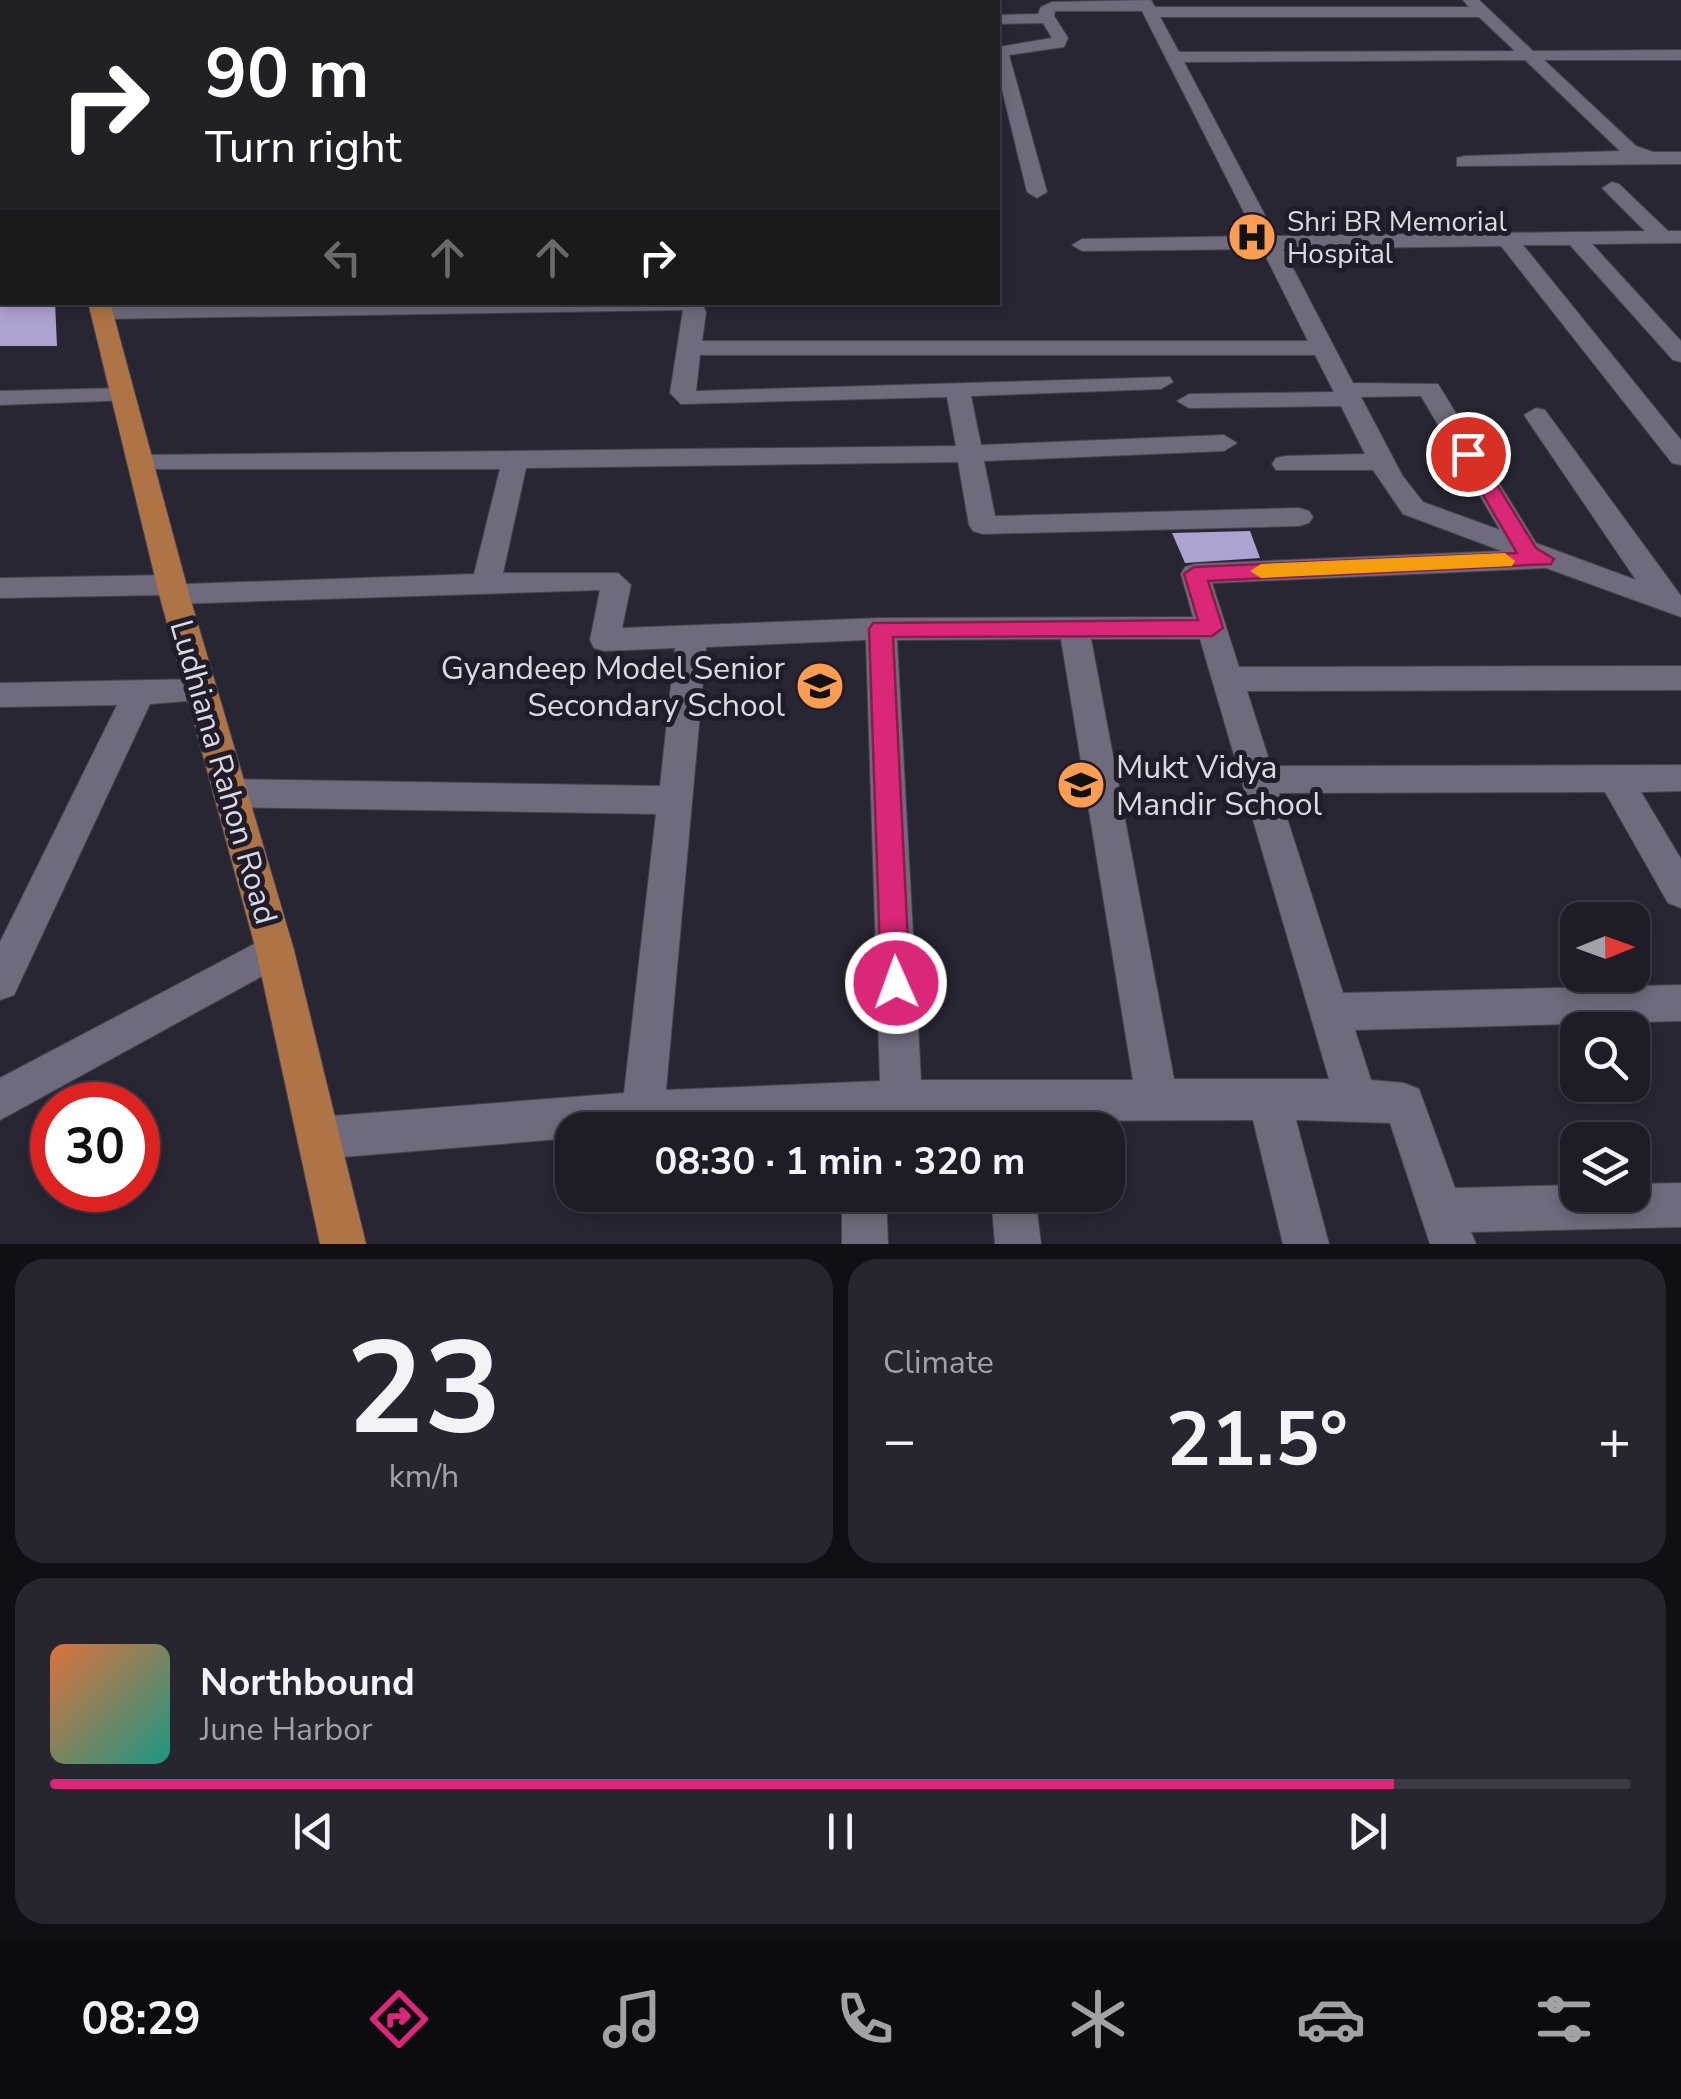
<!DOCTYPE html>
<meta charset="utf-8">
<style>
body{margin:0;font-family:"Nunito Sans",sans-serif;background:#27252f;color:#f1f3f6;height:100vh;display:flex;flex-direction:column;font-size:38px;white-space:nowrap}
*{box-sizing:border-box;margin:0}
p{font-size:32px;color:#a1a1a7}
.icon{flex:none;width:55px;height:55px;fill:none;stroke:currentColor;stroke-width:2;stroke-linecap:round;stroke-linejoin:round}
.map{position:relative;height:1244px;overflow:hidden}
.sheet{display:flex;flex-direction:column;gap:15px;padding:15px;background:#110f15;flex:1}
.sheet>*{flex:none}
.top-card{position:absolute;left:0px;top:0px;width:1000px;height:305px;box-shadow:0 5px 15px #0003,0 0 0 2px #3c3a44;background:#202124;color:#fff;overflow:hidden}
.needle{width:65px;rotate:89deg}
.tools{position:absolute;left:1560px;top:902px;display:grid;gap:20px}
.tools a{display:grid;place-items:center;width:90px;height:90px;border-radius:20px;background:#1f1c27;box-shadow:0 5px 15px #0003,0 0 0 2px #3c3a44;font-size:50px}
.speed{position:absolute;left:30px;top:1082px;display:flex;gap:20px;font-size:50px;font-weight:700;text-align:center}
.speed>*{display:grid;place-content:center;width:130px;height:130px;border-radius:50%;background:#1f1c27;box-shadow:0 5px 15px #0003,0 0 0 2px #3c3a44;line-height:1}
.speed .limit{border:15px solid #d22;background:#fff;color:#111}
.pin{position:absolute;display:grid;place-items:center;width:85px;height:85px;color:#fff;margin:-42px;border:5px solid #fff;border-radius:50%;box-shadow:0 2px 10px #0007}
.me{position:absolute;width:110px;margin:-55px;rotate:358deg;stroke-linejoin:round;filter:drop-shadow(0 0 8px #0008)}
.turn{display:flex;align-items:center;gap:35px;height:210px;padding:0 40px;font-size:45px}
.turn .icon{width:130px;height:130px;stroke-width:2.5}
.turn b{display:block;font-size:70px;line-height:85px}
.lanes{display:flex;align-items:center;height:95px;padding:0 40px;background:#0003;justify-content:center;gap:50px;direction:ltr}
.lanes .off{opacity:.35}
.big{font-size:75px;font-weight:700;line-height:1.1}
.sheet .tile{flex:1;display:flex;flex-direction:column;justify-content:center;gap:15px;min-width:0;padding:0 35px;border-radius:30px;background:#27252f}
.sheet .dial{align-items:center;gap:0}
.dial b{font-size:130px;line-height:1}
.song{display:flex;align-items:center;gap:30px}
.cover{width:120px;height:120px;border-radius:15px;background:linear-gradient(135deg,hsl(20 70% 55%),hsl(170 70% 35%))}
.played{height:10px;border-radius:5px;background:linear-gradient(90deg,#db2777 85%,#3c3a44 85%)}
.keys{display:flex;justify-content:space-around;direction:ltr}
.heat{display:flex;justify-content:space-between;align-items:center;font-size:55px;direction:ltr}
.sheet .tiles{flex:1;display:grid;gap:15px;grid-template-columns:1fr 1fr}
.tile:last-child{grid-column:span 2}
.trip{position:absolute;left:555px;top:1112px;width:570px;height:100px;border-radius:30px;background:#1f1c27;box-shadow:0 5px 15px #0003,0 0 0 2px #3c3a44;font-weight:700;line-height:100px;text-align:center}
.tabs{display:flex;height:160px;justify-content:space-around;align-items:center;background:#0c0b10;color:#a1a1a7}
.tabs .icon{width:70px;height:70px}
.tabs .selected{color:#db2777}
.tabs b{font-size:45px;color:#f1f3f6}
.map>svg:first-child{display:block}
</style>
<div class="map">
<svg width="1681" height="1244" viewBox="0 0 1681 1244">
<rect width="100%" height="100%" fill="#292634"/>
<g fill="#aea2d3">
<polygon points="55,302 57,346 0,346 0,306"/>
<polygon points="1250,531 1260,558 1185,563 1172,533"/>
</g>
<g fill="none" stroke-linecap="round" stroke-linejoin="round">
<g stroke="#46444f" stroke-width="2">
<g id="minor">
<rect x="81" y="0" width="14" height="2"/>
<path d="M 1151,0 L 1155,7 L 1469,7 L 1463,0 L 1479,0 L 1533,51 L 1681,50 L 1681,60 L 1544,60 L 1636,146 L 1653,152 L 1681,152 L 1681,164 L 1457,166 L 1457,158 L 1464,156 L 1620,151 L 1525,60 L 1184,62 L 1276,236 L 1645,231 L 1602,188 L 1612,182 L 1619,184 L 1668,231 L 1681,231 L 1681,243 L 1592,244 L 1681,341 L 1681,362 L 1673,360 L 1570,245 L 1523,245 L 1681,440 L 1681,465 L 1672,463 L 1501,246 L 1283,249 L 1353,383 L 1438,384 L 1536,543 L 1636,580 L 1524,415 L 1536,408 L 1545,410 L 1681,596 L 1681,617 L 1546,568 L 1212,583 L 1239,667 L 1681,666 L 1681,690 L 1247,691 L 1271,766 L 1681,765 L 1681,791 L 1641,792 L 1681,859 L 1681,908 L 1668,903 L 1605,792 L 1279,793 L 1343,993 L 1681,985 L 1681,1021 L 1355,1030 L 1371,1080 L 1404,1083 L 1419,1089 L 1455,1188 L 1578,1185 L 1578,1195 L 1632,1195 L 1632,1184 L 1681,1183 L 1681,1227 L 1471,1232 L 1476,1244 L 1430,1244 L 1390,1123 L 1296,1120 L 1329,1244 L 1283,1244 L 1253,1120 L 1027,1121 L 1028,1130 L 986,1130 L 985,1121 L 572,1130 L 572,1138 L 318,1159 L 303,1153 L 297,1138 L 303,1123 L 318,1117 L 624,1093 L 656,814 L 230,807 L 218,803 L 213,793 L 218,783 L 230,779 L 660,786 L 675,648 L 605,651 L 594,648 L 590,640 L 600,590 L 174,604 L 164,601 L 160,595 L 0,598 L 0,578 L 172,575 L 186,584 L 474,574 L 500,469 L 131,469 L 127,463 L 140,455 L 956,446 L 947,397 L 681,404 L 670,393 L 683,310 L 101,319 L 90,312 L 93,307 L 282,302 L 701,302 L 706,312 L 702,341 L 1308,341 L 1262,249 L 1082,251 L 1072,245 L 1082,239 L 1256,236 L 1142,11 L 1055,11 L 1054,16 L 1068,38 L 1064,47 L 1009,55 L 1047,192 L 1037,198 L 1027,192 L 998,73 L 998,47 L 1052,38 L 1043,23 L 998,24 L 998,15 L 1038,14 L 1041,7 L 1052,2 ZM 1160,17 L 1479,17 L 1515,51 L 1179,52 ZM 700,355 L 1315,355 L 1334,392 L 1189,394 L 1177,401 L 1189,408 L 1341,406 L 1365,454 L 1285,456 L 1276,458 L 1272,464 L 1276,470 L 1373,470 L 1403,514 L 1502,551 L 1195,564 L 1185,567 L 1181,574 L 1193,617 L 881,618 L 622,628 L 631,585 L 618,573 L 503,573 L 526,468 L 958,462 L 969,525 L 973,531 L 983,534 L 1299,526 L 1309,523 L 1313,517 L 1309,511 L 1299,508 L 995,516 L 984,461 L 1224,451 L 1237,443 L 1224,435 L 981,445 L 971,396 L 1161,389 L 1173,382 L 1170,377 L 696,391 ZM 1421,396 L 1500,530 L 1423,502 L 1402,475 L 1361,397 ZM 1061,639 L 1133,1080 L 921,1080 L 897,640 ZM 1091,639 L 1200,639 L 1329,1079 L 1174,1079 ZM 866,640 L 880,1081 L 666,1090 L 706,647 Z"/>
<polygon points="0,2 2,3 2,11 0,12"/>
<rect x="0" y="91" width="2" height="10"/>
<rect x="0" y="202" width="2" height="12"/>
<rect x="0" y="248" width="2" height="12"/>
<polygon points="0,288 2,289 2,302 0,302"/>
<polygon points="123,388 135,395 132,400 0,405 0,391"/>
<polygon points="201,679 212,683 217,691 212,699 150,704 14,995 0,1000 0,942 117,705 0,707 0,683"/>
<polygon points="275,933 288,938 294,950 288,962 0,1120 0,1078"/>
<polygon points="842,1195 886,1195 888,1244 842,1244"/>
<polygon points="991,1195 1035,1195 1041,1244 995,1244"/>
</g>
</g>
<g stroke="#46444f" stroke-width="2">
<g id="major">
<polygon points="14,0 28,0 29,2 15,2"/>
<polygon points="88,302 110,302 189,594 294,950 366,1244 320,1244 256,950 159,594"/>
</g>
</g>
<use href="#minor" fill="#6f6b7c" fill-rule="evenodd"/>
<use href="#major" fill="#af7446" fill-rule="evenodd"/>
</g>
<polygon fill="#db2777" stroke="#8e194d" stroke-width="2.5" points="1468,448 1478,454 1536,548 1554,559 1551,564 1208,581 1223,628 1212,636 893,637 910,983 906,992 896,996 885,992 881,983 869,629 873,623 1198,620 1184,574 1194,567 1517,553 1459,454"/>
<polygon fill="#f59e0b" points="1505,553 1515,561 1512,566 1261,578 1250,571 1261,564"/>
<defs>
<g id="hospital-disc" transform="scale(2.5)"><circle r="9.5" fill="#fc9d52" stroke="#201c2a"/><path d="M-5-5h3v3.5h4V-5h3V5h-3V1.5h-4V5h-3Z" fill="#111"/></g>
<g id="school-disc" transform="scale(2.5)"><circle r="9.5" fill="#fc9d52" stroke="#201c2a"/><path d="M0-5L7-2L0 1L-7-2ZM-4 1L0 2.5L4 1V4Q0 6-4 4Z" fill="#111"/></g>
</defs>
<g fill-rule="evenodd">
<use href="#hospital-disc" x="1252" y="237"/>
<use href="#school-disc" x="820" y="686"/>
<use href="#school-disc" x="1081" y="785"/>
</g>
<g text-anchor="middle" stroke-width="10" stroke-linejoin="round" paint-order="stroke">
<g font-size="28" fill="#dbd9e2" stroke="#201c2a" text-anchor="start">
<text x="1287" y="231">Shri BR Memorial<tspan x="1287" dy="32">Hospital</tspan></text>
</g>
<g font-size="32" fill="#dbd9e2" stroke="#201c2a" text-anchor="end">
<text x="785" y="679">Gyandeep Model Senior<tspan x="785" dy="37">Secondary School</tspan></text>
<text x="1116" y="778" text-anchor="start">Mukt Vidya<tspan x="1116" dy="37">Mandir School</tspan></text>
</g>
<g font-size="32" fill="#dbd9e2" stroke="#201c2a">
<text transform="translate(224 772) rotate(74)" y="11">Ludhiana Rahon Road</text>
</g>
</g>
</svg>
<div class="tools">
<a><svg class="needle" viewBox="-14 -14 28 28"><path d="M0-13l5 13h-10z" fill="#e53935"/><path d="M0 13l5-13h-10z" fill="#a1a1a7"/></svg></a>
<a><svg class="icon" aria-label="search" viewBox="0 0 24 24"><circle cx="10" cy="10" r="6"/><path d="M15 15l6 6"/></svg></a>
<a><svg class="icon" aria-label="layers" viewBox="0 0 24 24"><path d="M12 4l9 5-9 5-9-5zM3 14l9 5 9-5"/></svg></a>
</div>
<div class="speed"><div class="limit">30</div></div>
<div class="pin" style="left:1468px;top:454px;background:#d93025"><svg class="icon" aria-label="arrive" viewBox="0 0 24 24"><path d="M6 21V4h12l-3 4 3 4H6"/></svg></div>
<svg class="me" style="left:896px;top:983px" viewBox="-20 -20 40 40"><circle r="17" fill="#db2777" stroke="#fff" stroke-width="3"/><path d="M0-11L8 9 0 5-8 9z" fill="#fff"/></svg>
<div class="trip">08:30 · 1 min · 320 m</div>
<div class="top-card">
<div class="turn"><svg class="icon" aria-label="right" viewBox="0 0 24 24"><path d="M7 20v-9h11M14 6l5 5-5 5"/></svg><div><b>90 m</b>Turn right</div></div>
<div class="lanes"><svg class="icon off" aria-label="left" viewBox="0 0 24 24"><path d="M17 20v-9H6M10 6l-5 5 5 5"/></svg><svg class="icon off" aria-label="ahead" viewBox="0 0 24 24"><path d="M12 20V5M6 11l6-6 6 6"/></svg><svg class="icon off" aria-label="ahead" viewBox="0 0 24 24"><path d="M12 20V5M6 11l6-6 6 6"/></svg><svg class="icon" aria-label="right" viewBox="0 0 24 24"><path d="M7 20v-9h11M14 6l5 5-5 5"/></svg></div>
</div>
</div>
<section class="sheet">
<div class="tiles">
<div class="tile dial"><b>23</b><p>km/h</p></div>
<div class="tile"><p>Climate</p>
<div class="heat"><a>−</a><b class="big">21.5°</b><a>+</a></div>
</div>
<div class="tile">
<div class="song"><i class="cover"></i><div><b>Northbound</b><p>June Harbor</p></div></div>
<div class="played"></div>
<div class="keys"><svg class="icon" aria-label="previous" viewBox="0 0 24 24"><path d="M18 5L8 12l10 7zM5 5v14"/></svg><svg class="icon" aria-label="pause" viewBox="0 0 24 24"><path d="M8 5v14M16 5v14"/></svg><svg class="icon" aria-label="next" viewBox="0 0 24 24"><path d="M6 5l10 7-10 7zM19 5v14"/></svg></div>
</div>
</div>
</section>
<nav class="tabs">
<b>08:29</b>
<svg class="icon selected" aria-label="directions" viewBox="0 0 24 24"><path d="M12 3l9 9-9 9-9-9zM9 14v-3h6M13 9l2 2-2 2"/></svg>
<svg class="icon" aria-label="music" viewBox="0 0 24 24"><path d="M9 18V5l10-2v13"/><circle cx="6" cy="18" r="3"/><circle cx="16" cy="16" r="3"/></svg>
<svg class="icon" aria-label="phone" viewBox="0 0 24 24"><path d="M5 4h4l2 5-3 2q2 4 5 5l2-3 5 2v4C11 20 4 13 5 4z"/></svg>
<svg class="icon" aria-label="climate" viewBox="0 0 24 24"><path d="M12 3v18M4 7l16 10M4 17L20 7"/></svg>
<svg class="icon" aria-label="car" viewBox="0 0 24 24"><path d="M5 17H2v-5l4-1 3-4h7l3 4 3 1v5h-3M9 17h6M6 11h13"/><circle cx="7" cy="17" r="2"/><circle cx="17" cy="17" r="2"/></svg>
<svg class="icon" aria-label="filters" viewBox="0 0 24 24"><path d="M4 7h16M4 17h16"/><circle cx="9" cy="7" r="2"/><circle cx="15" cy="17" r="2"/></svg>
</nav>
